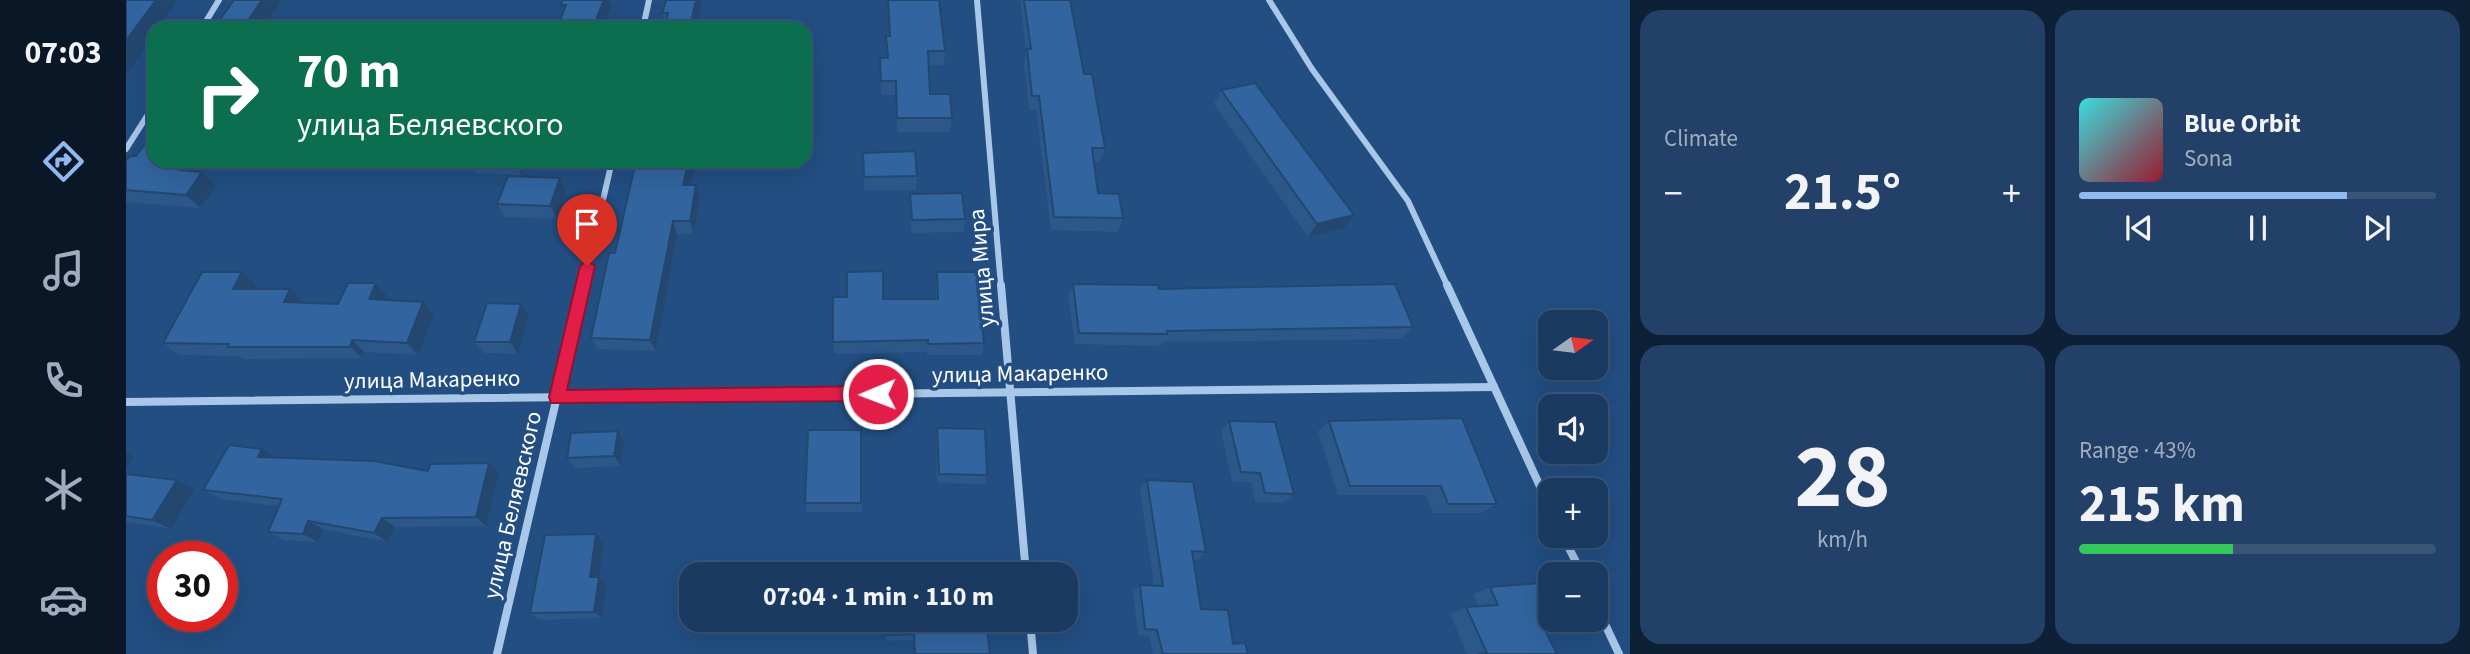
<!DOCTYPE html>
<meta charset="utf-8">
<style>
body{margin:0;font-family:"Source Sans 3",sans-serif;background:#234168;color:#f1f3f6;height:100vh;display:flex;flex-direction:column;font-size:26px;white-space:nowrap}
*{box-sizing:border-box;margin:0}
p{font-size:23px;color:#9fadbe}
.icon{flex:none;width:38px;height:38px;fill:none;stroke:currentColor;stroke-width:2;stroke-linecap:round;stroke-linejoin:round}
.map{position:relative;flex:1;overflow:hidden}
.side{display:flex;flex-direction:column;gap:10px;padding:10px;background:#0e2036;width:840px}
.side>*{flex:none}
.top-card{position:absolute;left:21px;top:21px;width:665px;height:147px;border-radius:21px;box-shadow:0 7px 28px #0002,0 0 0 2px #385477;background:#0b6e4f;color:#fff;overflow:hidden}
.needle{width:46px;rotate:76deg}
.fabs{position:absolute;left:1412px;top:310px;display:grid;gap:14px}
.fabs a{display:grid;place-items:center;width:70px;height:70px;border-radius:14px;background:#1a3a62;box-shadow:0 7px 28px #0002,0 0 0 2px #385477;font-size:35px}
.speed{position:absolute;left:21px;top:541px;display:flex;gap:14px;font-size:35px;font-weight:700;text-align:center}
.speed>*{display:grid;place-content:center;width:91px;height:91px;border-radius:50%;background:#1a3a62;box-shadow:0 7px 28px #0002,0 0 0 2px #385477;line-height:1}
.speed .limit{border:10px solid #d22;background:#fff;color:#111}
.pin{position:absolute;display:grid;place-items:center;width:60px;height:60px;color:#fff;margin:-72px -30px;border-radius:50% 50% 50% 0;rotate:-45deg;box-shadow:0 0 7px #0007}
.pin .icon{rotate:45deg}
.me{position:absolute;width:77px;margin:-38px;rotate:269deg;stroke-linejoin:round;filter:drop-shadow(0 0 5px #0008)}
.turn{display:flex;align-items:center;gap:24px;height:147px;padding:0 35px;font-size:32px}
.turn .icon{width:91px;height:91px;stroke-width:2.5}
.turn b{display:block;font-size:49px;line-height:60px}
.big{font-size:52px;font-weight:700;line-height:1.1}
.side .widget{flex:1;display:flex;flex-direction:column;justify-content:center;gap:10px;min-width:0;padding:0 24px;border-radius:21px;background:#234168}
.side .dial{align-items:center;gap:0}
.dial b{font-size:91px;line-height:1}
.song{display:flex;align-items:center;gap:21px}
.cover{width:84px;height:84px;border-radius:10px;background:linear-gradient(135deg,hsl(180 70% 55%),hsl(350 70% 35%))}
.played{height:7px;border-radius:4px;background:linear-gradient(90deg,#90b9f0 75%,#385477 75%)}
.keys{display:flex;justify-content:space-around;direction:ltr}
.heat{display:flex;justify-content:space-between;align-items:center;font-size:38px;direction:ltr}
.charge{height:10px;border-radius:5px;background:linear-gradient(90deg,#34c759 43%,#385477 0)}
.side .tiles{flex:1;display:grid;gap:10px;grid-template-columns:repeat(2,1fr)}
.trip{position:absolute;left:553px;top:562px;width:399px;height:70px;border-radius:21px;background:#1a3a62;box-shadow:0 7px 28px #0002,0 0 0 2px #385477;font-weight:700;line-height:70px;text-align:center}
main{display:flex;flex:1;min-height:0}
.menu{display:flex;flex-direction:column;width:126px;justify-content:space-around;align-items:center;background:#0a1727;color:#9fadbe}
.menu .icon{width:49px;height:49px}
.menu .current{color:#90b9f0}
.menu b{font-size:32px;color:#f1f3f6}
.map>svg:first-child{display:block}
</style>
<main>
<nav class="menu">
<b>07:03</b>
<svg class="icon current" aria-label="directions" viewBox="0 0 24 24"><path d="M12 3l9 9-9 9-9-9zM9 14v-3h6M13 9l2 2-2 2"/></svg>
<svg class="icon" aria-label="music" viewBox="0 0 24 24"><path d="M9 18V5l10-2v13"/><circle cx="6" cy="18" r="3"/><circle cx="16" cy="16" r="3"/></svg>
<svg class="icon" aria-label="phone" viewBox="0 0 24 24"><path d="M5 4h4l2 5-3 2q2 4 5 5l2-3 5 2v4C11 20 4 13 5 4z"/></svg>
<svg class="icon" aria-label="climate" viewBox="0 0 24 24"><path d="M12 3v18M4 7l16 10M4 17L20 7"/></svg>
<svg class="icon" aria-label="car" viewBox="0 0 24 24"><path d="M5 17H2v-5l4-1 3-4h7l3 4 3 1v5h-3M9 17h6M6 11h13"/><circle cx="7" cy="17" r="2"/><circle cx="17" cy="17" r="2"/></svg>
</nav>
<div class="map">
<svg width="1504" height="654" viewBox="0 0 1504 654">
<rect width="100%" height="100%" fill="#224e82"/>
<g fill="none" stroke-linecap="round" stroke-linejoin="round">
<g stroke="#a9c7e8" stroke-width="6">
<polyline points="851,0 875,287"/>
<polyline points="1143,0 1186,69 1282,201 1322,287"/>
<polyline points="76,28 93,0"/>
<polyline points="517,28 523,0"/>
<polyline points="0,149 28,105"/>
<polyline points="457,287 486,161"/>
</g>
<g stroke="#a9c7e8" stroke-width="8">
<polyline points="875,285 900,574"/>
<polyline points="1321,285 1424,508"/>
<polyline points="0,402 1368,387"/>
<polyline points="1437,536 1456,574"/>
<polyline points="1470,605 1493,654"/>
<polyline points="904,620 907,654"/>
<polyline points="371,654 457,285"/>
</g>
</g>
<g fill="#2b5789">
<polygon points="576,0 570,28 538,28 539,24 536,13"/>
<polygon points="761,0 813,0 819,51 818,65 802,66 804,94 826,118 824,132 771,132 770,95 755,95 754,58 761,58 760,36 763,36"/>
<polygon points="894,0 944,0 958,74 979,148 974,162 968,162 972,193 997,218 992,232 925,230 910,110 903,110 898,63 900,50"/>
<polygon points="1095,90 1228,215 1218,228 1182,237 1088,104"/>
<polygon points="737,153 791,176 790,190 738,190"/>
<polygon points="10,156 76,172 90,186 74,208 0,202 0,161"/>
<polygon points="341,161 402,161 396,175 348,173"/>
<polygon points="570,161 564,185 570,185 574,198 568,234 551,234 530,351 472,349 465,338 489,253"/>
<polygon points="434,178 440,192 431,219 379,217 371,204"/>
<polygon points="784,194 839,219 838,232 785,233 784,207"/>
<polygon points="811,272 858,343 856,355 801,355 801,352 708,354 707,342 757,299 810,299 810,285"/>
<polygon points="250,283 261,296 259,300 308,315 292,355 238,352 236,358 117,359 114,356 53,355 37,343 130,285 128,289 164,289 177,301 177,303 212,304"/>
<polygon points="947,284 1033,289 1287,327 1275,339 1037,342 1035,346 949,344 942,296"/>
<polygon points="403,316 392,354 358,353 348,342"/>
<polygon points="1103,421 1168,494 1157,503 1129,502 1125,482 1106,482 1095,431"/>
<polygon points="1203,421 1371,504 1355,513 1307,513 1300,495 1212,495 1192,431"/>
<polygon points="811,428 861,475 859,484 811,483 810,438"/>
<polygon points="735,430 736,512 681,512 679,503"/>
<polygon points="498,441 495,466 449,468 441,458"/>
<polygon points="150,457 302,471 363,463 373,473 360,526 269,527 261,542 197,529 192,542 158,540 142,532 153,506 95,499 77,490"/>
<polygon points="0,474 69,489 45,529 0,522"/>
<polygon points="1021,480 1080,552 1071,560 1067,560 1075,609 1107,644 1122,654 1027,654 1023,636 1012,635 1007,592 1014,585 1028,586 1014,490"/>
<polygon points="478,542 473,577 481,584 476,618 414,620 404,613"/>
<polygon points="1364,587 1438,630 1422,635 1431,654 1341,654 1324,614 1340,607 1352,606 1347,594"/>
<polygon points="759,620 864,654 788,654 787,640 760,641"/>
</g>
<g fill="#23476f">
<polygon points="30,0 50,0 51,2 33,28 28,28 28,35 0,75 0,41"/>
<polygon points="136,0 156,0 140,24 143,28 126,28 121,22"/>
<polygon points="477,0 484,0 486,6 477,28 467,28"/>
<polygon points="570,0 576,0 570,28 564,28"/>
<polygon points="59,161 82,161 67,184 53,170"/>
<polygon points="389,161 402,161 396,175"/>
<polygon points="563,161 570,161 561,198 557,185"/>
<polygon points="76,172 90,186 74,208 60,195"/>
<polygon points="434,178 440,192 431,219 424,206"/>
<polygon points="570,185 574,198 568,234 564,221"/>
<polygon points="1228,215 1218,228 1182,237 1191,224"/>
<polygon points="547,221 551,234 530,351 524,340"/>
<polygon points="116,272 130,285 121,302 107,289"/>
<polygon points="250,283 261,296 255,312 243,299"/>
<polygon points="164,289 177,301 172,315 158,302"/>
<polygon points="297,302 308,315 292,355 281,343"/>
<polygon points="395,304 403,316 392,354 384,342"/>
<polygon points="226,340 238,352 236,358 224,347"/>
<polygon points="492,431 498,441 495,466 488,456"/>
<polygon points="136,449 152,459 132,457"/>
<polygon points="0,452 8,456 0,468"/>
<polygon points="363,463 373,473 360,526 350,517"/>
<polygon points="51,480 69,489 45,529 26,520"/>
<polygon points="256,518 269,527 261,542 248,533"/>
<polygon points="182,521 197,529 192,542 177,534"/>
<polygon points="470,534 478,542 472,584 464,577"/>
<polygon points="473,577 481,584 476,618 468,612"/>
</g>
<g fill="#32659f" stroke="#23476f" stroke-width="2">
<polygon points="0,0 30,0 0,41"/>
<polygon points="108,0 136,0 121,22 139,23 136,28 88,28"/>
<polygon points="437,0 478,0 467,27 470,28 431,28 440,5 435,5"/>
<polygon points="540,0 570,0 564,28 538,28 542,13 536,13"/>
<polygon points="762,0 813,0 819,51 802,51 804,94 824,94 826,118 771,118 770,81 755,81 754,58 762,58 760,36 764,36"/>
<polygon points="898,0 944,0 958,74 966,74 979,148 966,148 972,193 993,194 997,218 928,217 913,96 906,96 901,49 905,49"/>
<polygon points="1129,83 1228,215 1191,224 1095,90"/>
<polygon points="28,132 28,161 59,161 53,170 76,172 60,195 0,190 0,161 4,156 10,156"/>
<polygon points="789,151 791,176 738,177 737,153"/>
<polygon points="510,161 563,161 557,185 570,185 564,221 547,221 524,340 465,338 483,253 489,253"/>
<polygon points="382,176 434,178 424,206 371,204"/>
<polygon points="836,193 839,219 786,220 784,194"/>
<polygon points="757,271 757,299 812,299 811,272 851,272 858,343 802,344 802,340 707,342 707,297 721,297 721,272"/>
<polygon points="76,272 116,272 107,289 164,289 158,302 212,304 222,283 250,283 243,299 297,302 281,343 226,340 224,347 102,347 103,344 37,343"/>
<polygon points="947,284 1032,285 1033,289 1269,284 1287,327 1041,331 1041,334 953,333"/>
<polygon points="361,303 395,304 384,342 348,342"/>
<polygon points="1336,418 1371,504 1322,504 1315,486 1224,486 1203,421"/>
<polygon points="1103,421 1149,422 1168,494 1139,493 1134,473 1115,472"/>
<polygon points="811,428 859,429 861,475 813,474"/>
<polygon points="682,430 735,430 735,503 679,503"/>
<polygon points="492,431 488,456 441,458 445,433"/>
<polygon points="103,445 136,449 132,457 248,461 302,471 304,464 363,463 350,517 256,518 248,533 182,521 177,534 142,532 156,499 77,490"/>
<polygon points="0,474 51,480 26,520 0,516"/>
<polygon points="1021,480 1067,482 1080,552 1066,551 1075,609 1102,610 1107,644 1119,643 1122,654 1037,654 1031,630 1019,629 1014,585 1037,586"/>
<polygon points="470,534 464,577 473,577 468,612 404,613 419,535"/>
<polygon points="1415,583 1424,602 1424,620 1433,620 1438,630 1420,632 1431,654 1352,654 1361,653 1340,607 1372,605 1364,587"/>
<polygon points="760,620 860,620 864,654 789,654 788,634 760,635"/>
</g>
<polygon fill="#e11d48" stroke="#92132f" stroke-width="2" points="461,260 469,266 441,390 752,386 760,394 752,401 425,403 423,397 454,266"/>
<g text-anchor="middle" stroke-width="7" stroke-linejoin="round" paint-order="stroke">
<g font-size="23" fill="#fff" stroke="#224e82">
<text transform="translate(855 268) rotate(-95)" y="8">улица Мира</text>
<text transform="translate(894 373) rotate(-1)" y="8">улица Макаренко</text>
<text transform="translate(306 379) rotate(-1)" y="8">улица Макаренко</text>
<text transform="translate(386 505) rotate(-77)" y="8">улица Беляевского</text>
</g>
</g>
</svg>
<div class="fabs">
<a><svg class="needle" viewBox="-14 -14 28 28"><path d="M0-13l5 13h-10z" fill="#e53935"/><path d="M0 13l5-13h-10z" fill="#9fadbe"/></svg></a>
<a><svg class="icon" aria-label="sound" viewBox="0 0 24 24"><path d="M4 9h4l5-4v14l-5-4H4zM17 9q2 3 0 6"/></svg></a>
<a>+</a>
<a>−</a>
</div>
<div class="speed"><div class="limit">30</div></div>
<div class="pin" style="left:461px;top:266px;background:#d93025"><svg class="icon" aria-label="arrive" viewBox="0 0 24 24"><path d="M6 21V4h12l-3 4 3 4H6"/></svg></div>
<svg class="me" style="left:752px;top:394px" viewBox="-20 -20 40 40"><circle r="17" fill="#e11d48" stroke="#fff" stroke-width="3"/><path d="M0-11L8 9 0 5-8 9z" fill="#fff"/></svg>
<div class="trip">07:04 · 1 min · 110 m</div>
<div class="top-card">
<div class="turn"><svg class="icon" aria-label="right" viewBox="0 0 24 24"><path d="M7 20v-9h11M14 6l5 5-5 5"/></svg><div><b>70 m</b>улица Беляевского</div></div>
</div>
</div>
<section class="side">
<div class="tiles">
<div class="widget"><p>Climate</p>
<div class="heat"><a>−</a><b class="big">21.5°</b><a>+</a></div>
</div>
<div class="widget">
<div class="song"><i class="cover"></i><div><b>Blue Orbit</b><p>Sona</p></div></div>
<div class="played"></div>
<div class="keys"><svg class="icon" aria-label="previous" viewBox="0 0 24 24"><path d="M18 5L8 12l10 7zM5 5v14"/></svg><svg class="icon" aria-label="pause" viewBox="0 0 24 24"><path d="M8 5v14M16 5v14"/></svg><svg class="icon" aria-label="next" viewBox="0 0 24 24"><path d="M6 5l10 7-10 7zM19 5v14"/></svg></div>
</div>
<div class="widget dial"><b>28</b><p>km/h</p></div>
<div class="widget"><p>Range · 43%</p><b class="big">215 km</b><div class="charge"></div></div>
</div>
</section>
</main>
